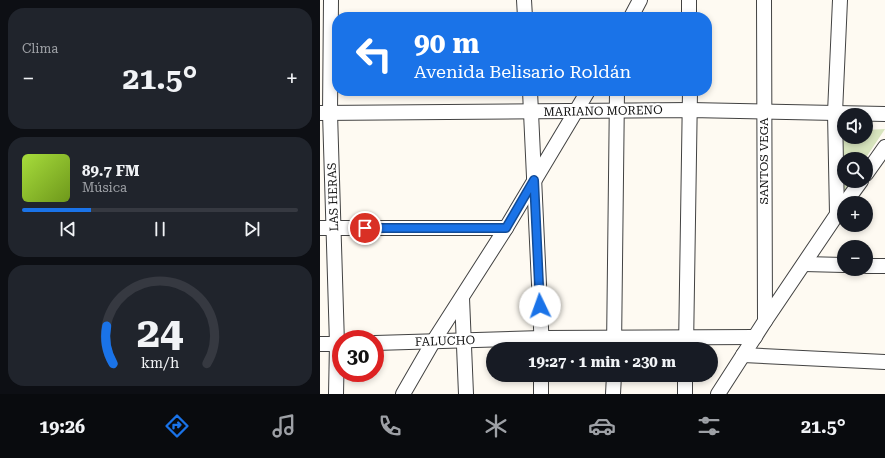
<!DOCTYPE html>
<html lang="es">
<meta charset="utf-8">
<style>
body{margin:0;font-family:"Roboto Serif",serif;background:#20242c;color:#f1f3f6;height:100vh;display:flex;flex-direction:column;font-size:15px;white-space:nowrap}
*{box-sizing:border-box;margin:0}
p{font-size:13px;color:#9ea1a6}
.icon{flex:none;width:22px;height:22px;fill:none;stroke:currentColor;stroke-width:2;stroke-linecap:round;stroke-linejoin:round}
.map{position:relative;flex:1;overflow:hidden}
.drawer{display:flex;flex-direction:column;gap:8px;padding:8px;background:#0d0f14;width:320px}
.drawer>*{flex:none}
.top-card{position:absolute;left:12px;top:12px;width:380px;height:84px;border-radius:16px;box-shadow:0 2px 6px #0003;background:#1a73e8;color:#fff;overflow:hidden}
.tools{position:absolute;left:517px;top:108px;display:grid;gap:8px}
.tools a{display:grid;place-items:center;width:36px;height:36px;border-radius:50%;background:#171b24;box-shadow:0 2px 6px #0003;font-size:20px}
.speed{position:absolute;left:12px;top:330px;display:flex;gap:8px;font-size:20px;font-weight:700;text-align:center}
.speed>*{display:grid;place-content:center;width:52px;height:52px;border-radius:50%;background:#171b24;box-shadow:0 2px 6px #0003;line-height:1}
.speed .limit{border:6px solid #d22;background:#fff;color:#111}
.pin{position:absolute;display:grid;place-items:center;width:34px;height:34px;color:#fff;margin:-17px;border:2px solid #fff;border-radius:50%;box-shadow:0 1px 4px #0007}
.me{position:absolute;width:44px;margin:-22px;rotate:357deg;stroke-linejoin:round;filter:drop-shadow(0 0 3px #0008)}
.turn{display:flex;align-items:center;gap:14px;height:84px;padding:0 16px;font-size:18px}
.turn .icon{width:52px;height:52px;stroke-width:2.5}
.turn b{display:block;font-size:28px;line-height:34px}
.big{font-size:30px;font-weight:700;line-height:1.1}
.drawer .widget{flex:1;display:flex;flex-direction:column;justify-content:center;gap:6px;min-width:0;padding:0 14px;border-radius:16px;background:#20242c}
.drawer .dial{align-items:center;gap:0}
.dial svg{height:104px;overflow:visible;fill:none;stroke:#363941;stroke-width:7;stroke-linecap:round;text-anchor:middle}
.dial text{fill:#f1f3f6;stroke:none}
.song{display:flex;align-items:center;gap:12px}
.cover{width:48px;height:48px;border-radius:6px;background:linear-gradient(135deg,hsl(80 70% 55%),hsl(80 70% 35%))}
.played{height:4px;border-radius:2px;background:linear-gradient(90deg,#1a73e8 25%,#363941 25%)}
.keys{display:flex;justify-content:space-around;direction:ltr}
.heat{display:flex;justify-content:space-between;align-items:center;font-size:22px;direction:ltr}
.trip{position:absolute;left:166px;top:342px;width:232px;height:40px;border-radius:20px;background:#171b24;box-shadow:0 2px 6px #0003;font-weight:700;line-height:40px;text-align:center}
.dock{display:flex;height:64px;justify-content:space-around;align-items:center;background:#090b0e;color:#9ea1a6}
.dock .icon{width:28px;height:28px}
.dock .selected{color:#1a73e8}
.dock b{font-size:18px;color:#f1f3f6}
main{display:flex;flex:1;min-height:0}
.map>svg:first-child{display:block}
</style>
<main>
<section class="drawer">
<div class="widget"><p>Clima</p>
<div class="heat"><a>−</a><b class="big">21.5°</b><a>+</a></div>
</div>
<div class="widget">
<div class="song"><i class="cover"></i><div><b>89.7 FM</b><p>Música</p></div></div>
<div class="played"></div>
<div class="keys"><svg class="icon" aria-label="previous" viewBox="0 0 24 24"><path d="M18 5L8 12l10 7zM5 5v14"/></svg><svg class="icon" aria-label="pause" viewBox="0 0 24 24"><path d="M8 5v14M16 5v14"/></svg><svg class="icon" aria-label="next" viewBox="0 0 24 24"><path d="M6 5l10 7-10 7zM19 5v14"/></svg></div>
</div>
<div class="widget dial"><svg viewBox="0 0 100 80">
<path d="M14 69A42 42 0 1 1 86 69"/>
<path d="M14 69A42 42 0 0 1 9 40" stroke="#1a73e8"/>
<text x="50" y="56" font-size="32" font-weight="700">24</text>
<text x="50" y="72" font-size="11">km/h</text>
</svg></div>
</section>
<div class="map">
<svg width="565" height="394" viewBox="0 0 565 394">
<rect width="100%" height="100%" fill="#fefaf2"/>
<polygon fill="#d8e5be" points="565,129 545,159 524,159 524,181 531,181 521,196 523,132 524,132 524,137 546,137 546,130"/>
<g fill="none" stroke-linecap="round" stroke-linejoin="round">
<g stroke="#424242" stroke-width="16">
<g id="minor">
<polyline points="11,0 10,113 17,344 16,394"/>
<polyline points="204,0 205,17"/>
<polyline points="369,0 369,17"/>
<polyline points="444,0 445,321"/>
<polyline points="311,17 320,0"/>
<polyline points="210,91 222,349"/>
<polyline points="0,113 370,110 565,114"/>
<polyline points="546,174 565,147"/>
<polyline points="525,203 541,181"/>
<polyline points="517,214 515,113 520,0"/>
<polyline points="0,228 186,228"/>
<polyline points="484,264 524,265"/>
<polyline points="546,266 565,266"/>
<polyline points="142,298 146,394"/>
<polyline points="55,343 222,338 435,337"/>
<polyline points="0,344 21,344"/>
<polyline points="294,349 297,91"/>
<polyline points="366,349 370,91"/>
<polyline points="423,355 565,362"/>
<polyline points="83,394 113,342 186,228 268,91"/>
<polyline points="221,394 221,375"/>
<polyline points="293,394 294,375"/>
<polyline points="365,394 365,375"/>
<polyline points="398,394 445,321 524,204"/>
</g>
</g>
<use href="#minor" stroke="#fff" stroke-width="14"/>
</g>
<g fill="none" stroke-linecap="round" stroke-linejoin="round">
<g stroke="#114b97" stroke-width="10">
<polyline id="route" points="45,228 186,228 214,180 220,306"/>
</g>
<use href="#route" stroke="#1a73e8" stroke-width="7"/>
</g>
<g text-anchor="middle" stroke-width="4" stroke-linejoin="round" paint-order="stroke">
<g font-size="12" fill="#0f0f0f" stroke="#fff">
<text transform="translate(283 111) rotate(-1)" y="4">MARIANO MORENO</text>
<text transform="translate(444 161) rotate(-90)" y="4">SANTOS VEGA</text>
<text transform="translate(13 197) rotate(-92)" y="4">LAS HERAS</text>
<text transform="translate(125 341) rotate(-2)" y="4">FALUCHO</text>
</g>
</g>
</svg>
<div class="tools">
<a><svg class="icon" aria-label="sound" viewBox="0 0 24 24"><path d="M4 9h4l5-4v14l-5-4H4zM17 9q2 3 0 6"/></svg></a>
<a><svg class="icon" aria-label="search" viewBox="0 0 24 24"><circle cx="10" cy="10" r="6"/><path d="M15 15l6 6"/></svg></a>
<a>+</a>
<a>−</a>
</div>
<div class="speed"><div class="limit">30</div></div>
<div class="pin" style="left:45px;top:228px;background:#d93025"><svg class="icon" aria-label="arrive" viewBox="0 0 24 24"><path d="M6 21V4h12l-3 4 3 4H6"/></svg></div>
<svg class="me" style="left:220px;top:306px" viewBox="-20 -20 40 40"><circle r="19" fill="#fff"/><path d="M0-13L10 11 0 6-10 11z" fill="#1a73e8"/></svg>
<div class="trip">19:27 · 1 min · 230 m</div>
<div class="top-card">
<div class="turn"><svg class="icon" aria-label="left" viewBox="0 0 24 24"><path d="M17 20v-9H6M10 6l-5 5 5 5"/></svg><div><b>90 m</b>Avenida Belisario Roldán</div></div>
</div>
</div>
</main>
<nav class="dock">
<b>19:26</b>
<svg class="icon selected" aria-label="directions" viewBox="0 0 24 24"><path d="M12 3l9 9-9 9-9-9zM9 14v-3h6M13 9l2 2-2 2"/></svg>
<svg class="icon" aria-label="music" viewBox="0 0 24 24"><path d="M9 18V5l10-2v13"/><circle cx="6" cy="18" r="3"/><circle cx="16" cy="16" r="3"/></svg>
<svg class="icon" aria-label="phone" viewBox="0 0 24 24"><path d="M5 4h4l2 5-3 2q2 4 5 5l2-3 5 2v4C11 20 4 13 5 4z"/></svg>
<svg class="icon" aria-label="climate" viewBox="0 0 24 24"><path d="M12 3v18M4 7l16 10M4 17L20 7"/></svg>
<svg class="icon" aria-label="car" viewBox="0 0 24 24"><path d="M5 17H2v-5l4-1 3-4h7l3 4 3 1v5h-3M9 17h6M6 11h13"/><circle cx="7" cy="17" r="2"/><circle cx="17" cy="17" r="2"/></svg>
<svg class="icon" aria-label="filters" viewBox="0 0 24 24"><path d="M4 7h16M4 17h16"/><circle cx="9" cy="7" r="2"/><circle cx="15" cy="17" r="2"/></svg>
<b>21.5°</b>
</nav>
